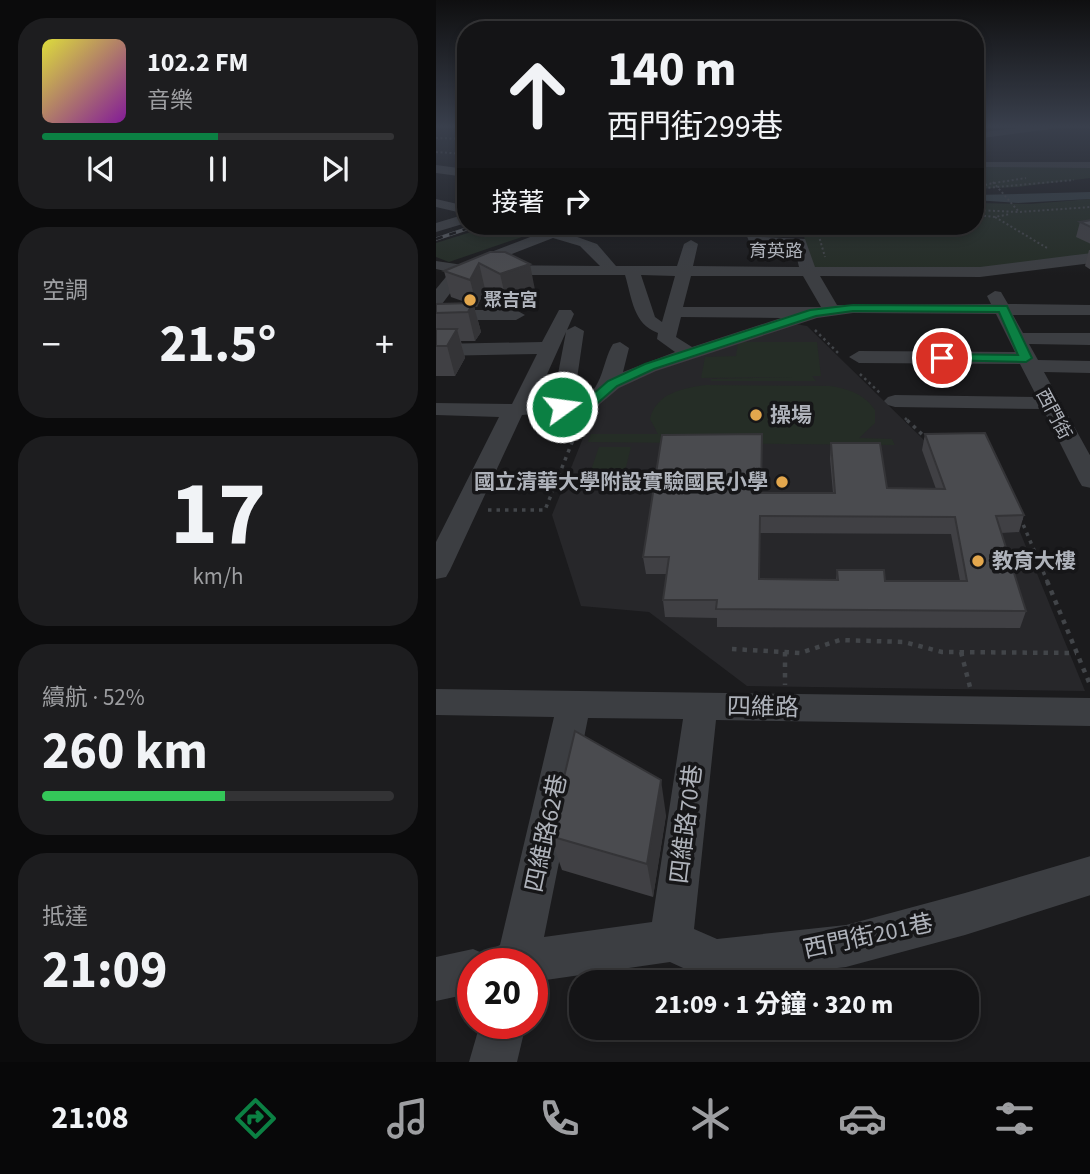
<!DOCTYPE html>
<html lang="zh-TW">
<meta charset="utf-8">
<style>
body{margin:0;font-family:"Source Sans 3","Noto Sans TC",sans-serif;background:#1d1d1f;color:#f1f3f6;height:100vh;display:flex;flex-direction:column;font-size:26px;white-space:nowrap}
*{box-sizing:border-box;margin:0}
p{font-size:23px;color:#9d9ea1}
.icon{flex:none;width:38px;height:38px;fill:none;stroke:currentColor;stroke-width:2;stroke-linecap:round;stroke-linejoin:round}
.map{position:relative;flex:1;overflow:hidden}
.sheet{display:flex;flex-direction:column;gap:18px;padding:18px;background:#0b0b0c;width:436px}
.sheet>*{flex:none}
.banner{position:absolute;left:21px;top:21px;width:527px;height:214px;border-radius:28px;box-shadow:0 4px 10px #0003,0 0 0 2px #333335;background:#141416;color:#f1f3f6;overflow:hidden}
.speed{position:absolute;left:21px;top:948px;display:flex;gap:14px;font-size:35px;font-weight:700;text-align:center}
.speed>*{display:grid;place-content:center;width:91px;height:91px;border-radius:50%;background:#141416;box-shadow:0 4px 10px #0003,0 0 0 2px #333335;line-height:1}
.speed .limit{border:10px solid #d22;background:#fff;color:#111}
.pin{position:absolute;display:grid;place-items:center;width:60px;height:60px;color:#fff;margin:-30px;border:4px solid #fff;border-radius:50%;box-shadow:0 2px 7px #0007}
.me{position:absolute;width:77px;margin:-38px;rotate:76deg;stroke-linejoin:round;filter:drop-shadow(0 0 5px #0008)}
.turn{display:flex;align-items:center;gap:24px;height:147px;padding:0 35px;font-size:32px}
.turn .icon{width:91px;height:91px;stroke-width:2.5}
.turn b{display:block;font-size:49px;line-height:60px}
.then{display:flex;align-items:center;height:66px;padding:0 35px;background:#0003;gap:14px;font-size:26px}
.big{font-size:52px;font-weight:700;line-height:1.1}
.sheet .card{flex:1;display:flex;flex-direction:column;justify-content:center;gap:10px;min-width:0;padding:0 24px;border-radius:28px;background:#1d1d1f}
.sheet .dial{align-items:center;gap:0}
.dial b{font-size:91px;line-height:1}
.song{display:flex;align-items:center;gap:21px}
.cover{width:84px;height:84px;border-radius:10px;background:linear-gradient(135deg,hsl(60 70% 55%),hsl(290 70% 35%))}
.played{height:7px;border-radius:4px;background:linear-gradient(90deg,#0b8043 50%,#333335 50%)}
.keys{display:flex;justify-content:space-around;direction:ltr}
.heat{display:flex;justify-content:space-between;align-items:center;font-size:38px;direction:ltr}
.charge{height:10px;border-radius:5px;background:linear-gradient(90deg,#34c759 52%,#333335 0)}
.trip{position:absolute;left:133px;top:970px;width:410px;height:70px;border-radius:28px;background:#141416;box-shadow:0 4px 10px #0003,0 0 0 2px #333335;font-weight:700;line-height:70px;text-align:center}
.menu{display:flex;height:112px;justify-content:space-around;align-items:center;background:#080809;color:#9d9ea1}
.menu .icon{width:49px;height:49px}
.menu .selected{color:#0b8043}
.menu b{font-size:32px;color:#f1f3f6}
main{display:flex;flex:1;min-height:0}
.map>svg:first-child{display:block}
</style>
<main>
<section class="sheet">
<div class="card">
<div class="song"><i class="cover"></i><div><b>102.2 FM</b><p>音樂</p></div></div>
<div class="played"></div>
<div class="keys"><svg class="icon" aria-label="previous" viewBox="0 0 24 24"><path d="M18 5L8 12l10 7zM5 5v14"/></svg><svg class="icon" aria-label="pause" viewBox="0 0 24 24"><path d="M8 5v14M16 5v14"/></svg><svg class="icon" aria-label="next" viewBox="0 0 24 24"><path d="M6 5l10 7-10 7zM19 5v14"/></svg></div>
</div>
<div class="card"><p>空調</p>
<div class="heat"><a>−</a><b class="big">21.5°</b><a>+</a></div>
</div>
<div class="card dial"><b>17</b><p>km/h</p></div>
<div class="card"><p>續航 · 52%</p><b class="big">260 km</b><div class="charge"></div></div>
<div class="card"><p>抵達</p><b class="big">21:09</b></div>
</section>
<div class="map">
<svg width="655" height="1062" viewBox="0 0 655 1062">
<rect width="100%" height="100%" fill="#1b1b1d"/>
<polygon fill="#27272a" points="360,324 371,326 489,441 550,449 649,691 311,686 213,612 145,606 116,515 166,391 260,352"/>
<g fill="#252d26">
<polygon points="539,166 654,166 654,178 582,187 539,189"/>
<polygon points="654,199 654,257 544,272 372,270 367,226 539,226 539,203 594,204"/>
<polygon points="54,226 118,226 13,262 0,257 0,243"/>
<polygon points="302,342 381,342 385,376 376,376 380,381 275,381 275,379 358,377 265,378 269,357 300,356"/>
<path d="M 270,385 L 394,386 C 413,389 428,394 439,410 L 439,423 L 423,438 L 456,439 L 459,445 L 152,442 L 155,434 L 222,434 L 214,419 C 220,393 247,388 270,385 Z"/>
<polygon points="163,447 195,447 189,471 155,470"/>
</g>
<polygon fill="#343d42" points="654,192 654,199 582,203 539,200 539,195"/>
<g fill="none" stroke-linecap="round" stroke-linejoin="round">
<g stroke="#424549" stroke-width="2" stroke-dasharray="2 2.5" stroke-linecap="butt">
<polyline points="0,138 30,139"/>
<polyline points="0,152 30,154"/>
<polyline points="539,182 548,183"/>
<polyline points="539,189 638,180"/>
<polyline points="541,189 552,184 590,178"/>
<polyline points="539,210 583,212 655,207"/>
<polyline points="539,215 559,217 574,214"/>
<polyline points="559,217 611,248"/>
<polyline points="380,226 389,257"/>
</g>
<g stroke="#424549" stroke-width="2.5" stroke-dasharray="2.5 3.5" stroke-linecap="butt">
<polyline points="379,330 403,354"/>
<polyline points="424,374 444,393"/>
<polyline points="469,418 473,422"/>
</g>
<g stroke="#424549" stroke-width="3.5" stroke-dasharray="3.5 5" stroke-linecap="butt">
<polyline points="471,420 491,439"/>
<polyline points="52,510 109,510 145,420"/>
<polyline points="584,517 612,583"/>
</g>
<g stroke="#424549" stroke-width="4.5" stroke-dasharray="4.5 6" stroke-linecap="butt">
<polyline points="611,581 655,687"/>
<polyline points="296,649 364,653 404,640 468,642 506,652 640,653"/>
<polyline points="349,652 349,685"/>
<polyline points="525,652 534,687"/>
</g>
<g fill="#3c3e42" fill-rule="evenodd">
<polygon points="600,126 637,126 539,139 539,133"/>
<polygon points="543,162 655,162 655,168 539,167 539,163"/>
<polygon points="0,165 30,169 30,177 0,173"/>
<polygon points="0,199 30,206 30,223 0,232 0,223 30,214 0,207"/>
<path d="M 123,226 L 142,226 L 130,233 L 161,244 L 180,266 L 241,266 L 248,244 L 255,240 L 262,244 L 257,266 L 363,267 L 358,246 L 314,244 L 307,226 L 321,226 L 325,237 L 369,239 L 379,267 L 544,267 L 655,253 L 655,263 L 544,277 L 384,276 L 401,305 L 555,304 L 551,296 L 559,291 L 565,292 L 572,304 L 655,305 L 655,315 L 577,315 L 587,333 L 655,333 L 655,345 L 593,344 L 602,360 L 655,361 L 655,373 L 608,372 L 655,457 L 655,488 L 646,486 L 643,481 L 607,409 L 459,407 L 452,405 L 448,401 L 452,397 L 459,395 L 601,397 L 584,364 L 423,363 L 413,357 L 423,351 L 579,352 L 560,314 L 417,313 L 381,318 L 220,371 L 183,388 L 158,409 L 86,415 L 14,570 L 10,577 L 0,579 L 0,542 L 63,417 L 0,415 L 0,403 L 76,404 L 101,354 L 0,356 L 0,344 L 106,342 L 123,310 L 135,310 L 138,314 L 131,330 L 139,326 L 148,331 L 138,399 C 167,398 165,363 177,344 L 184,342 L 193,348 L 187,372 L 239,352 L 221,339 L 222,333 C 197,324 196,298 189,275 L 28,275 L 6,304 L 0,305 L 0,289 L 14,272 L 0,269 L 0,261 L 27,265 L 29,262 ZM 117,238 L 144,246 L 164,266 L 48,265 ZM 205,275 L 239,276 L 226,322 L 219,317 ZM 255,276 L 367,276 L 385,307 L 247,307 ZM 245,317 L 345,318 L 256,347 L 240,337 ZM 130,332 L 117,400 L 99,401 Z"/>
<polygon points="0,310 80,310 89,315 80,320 0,320"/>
<path d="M 0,689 L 655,698 L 655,726 L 280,720 L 258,929 L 281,939 L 410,925 L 529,893 L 655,856 L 655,895 L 529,935 L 410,967 L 278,982 L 234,962 L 96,982 L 96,964 L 37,964 L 37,993 L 0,1001 L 0,957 L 37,949 L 53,956 L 56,949 L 64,945 L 118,717 L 0,715 ZM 152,718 L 247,719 L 216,922 L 108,937 Z"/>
<polygon points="44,1024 90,1024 81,1062 33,1062"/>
</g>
<g stroke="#53565b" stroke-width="3.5">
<polyline id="rail" points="0,239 39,226"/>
</g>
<use href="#rail" stroke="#161618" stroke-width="2.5" stroke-dasharray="7" stroke-linecap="butt"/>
<polyline stroke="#424549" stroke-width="2" stroke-dasharray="2 2.5" stroke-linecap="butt" points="557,182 583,212"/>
</g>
<g fill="#404044" fill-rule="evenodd">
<polygon points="655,220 655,244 640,237 644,222"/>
<polygon points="653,250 655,250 655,270 649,266"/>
<polygon points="54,252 99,290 70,300 49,289 41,307 38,306 45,332 39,341 25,341 29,358 19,376 0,376 0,304 32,303 15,297 8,271"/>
<path d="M 489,434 L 588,515 L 583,532 L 565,533 L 590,611 L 584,628 L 281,627 L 281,618 L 229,617 L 227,600 L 231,574 L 210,574 L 207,557 L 325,493 L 397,493 L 394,459 L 395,443 L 451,488 L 500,489 L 486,450 ZM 324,533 L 515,534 L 524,581 L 449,581 L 401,570 L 400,580 L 323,579 Z"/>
<polygon points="230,815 217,897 126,870 114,836"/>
</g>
<g fill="#343437">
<polygon points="43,263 49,289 41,307 34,280"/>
<polygon points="94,264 99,290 70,300 64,274"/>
<polygon points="37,303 45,332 39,341 32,312"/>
<polygon points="21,329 29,358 19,376 11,346"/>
<polygon points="225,780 230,815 217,897 211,864"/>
</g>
<g fill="#4a4b4f" stroke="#343437" stroke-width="2" fill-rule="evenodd">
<polygon points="655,220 655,227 644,222"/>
<polygon points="54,252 69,252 94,264 64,274 43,263 34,280 8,271"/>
<polygon points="37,303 32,312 0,313 0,304"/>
<polygon points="0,329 21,329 11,346 0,346"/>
<path d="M 549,433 L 588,515 L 560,516 L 590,611 L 280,609 L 281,600 L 227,600 L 233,557 L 207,557 L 226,435 L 326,434 L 325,493 L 399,493 L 395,443 L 444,443 L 451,488 L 509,489 L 489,434 ZM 324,516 L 519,517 L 531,581 L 449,581 L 448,570 L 401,570 L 402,580 L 323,579 Z"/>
<polygon points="139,731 225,780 211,864 114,836"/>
</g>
<linearGradient id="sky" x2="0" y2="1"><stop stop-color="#0f0f10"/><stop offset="0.46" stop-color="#393f4c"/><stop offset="1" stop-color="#393f4c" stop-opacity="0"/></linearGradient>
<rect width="655" height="275" fill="url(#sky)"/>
<polygon fill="#0b8043" stroke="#07532c" stroke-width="2" points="417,305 571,306 596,358 590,362 502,360 502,355 506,354 582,355 563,312 417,311 380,316 218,369 181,386 156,408 126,410 120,407 126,403 148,402 172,381 209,364 374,310"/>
<g fill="#e3a74d" stroke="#161618" stroke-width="2.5">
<circle cx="34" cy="300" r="7"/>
<circle cx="320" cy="415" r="7"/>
<circle cx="346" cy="482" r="7"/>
<circle cx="542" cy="561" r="7"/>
</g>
<g text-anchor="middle" stroke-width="7" stroke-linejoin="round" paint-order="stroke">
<g font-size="18" fill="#afb3bb" stroke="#161618">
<text x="340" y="257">育英路</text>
<text transform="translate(618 414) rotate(62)" y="6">西門街</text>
</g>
<g font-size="18" font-weight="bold" fill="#afb3bb" stroke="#161618" text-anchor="start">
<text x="48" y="306">聚吉宮</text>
</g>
<g font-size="21" font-weight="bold" fill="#afb3bb" stroke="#161618" text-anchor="start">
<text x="334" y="422">操場</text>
<text x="332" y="489" text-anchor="end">國立清華大學附設實驗國民小學</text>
<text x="556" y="568">教育大樓</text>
</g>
<g font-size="24" fill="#afb3bb" stroke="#161618">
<text transform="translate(327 707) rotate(1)" y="8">四維路</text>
<text transform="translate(250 824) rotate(-83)" y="8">四維路70巷</text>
<text transform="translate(110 833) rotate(-78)" y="8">四維路62巷</text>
<text transform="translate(432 936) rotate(-12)" y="8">西門街201巷</text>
</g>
</g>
</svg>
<div class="speed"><div class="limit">20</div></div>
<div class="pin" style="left:506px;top:358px;background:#d93025"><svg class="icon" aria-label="arrive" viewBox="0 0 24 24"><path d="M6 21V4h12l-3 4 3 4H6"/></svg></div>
<svg class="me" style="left:126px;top:407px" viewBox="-20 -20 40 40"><circle r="17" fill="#0b8043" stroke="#fff" stroke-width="3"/><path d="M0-11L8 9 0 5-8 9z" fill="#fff"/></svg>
<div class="trip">21:09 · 1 分鐘 · 320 m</div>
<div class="banner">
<div class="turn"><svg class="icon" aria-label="ahead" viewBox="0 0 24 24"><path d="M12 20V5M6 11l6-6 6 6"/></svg><div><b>140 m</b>西門街299巷</div></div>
<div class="then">接著<svg class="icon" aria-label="right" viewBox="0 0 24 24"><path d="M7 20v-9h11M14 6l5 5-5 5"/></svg></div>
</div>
</div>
</main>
<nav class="menu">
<b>21:08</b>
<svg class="icon selected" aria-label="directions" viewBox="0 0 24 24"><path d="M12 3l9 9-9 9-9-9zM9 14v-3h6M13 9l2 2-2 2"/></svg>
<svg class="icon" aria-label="music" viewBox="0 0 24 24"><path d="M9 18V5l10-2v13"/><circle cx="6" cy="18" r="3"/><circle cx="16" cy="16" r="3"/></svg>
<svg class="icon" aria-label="phone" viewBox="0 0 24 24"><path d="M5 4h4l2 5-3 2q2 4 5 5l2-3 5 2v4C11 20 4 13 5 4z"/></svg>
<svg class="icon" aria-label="climate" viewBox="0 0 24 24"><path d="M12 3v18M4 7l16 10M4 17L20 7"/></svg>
<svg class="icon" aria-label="car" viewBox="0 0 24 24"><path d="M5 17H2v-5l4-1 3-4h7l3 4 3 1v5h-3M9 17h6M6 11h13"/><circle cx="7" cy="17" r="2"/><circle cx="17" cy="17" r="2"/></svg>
<svg class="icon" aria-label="filters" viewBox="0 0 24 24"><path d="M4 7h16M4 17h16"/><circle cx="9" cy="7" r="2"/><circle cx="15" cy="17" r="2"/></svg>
</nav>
